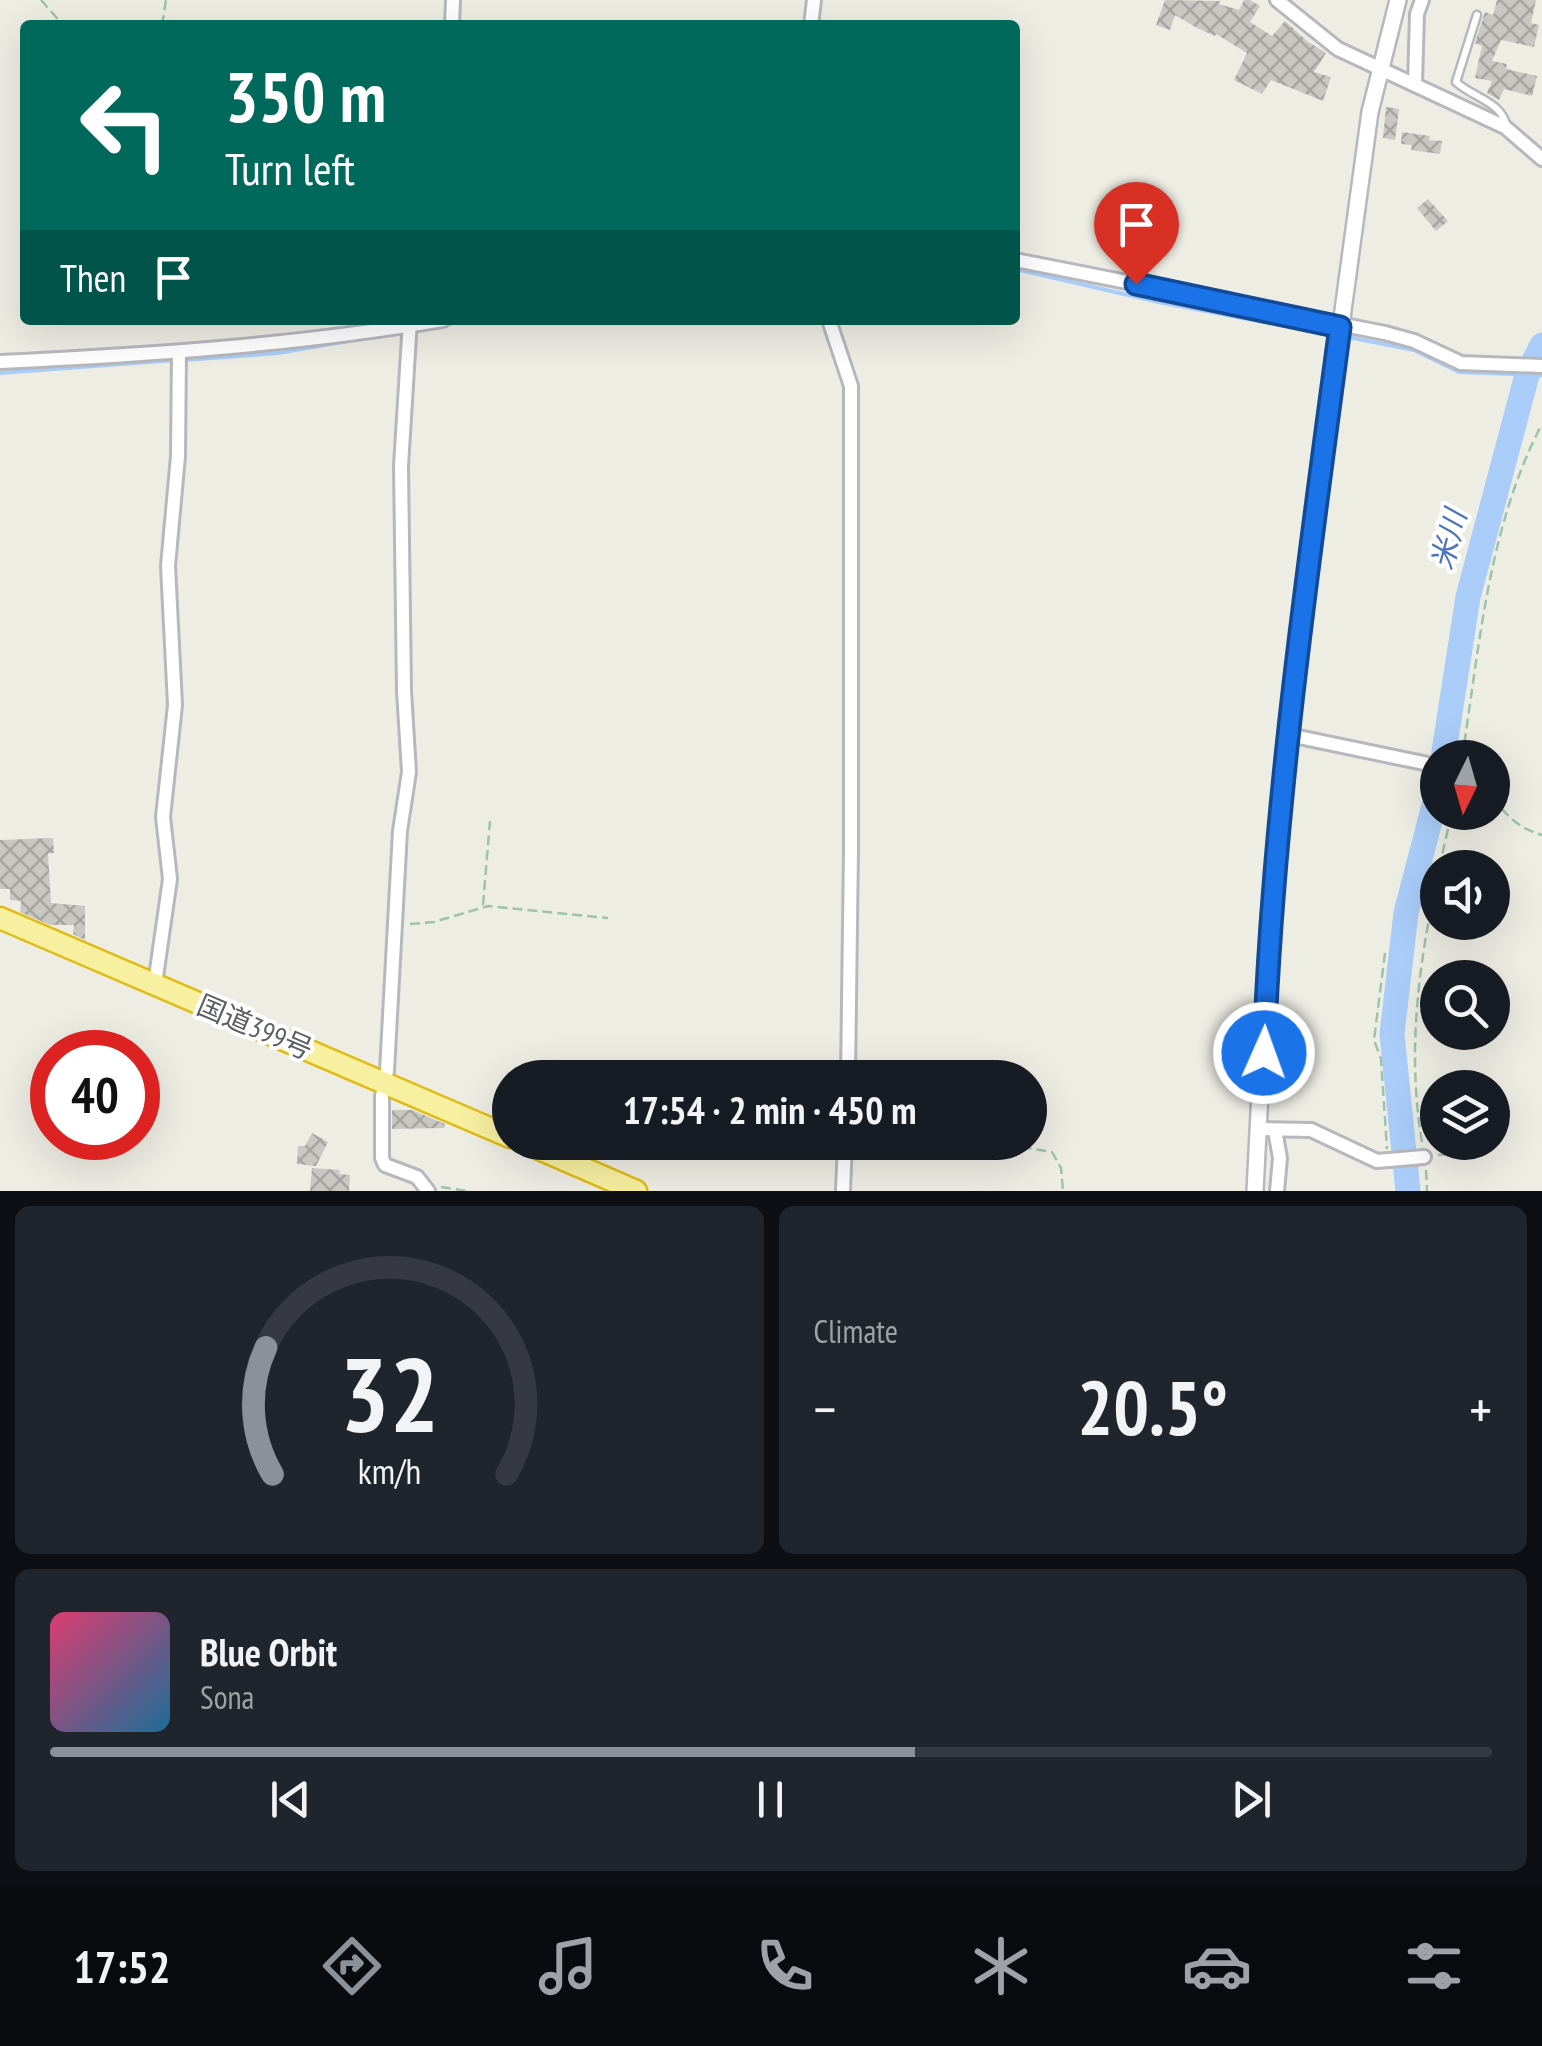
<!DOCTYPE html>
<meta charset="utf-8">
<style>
body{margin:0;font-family:"PT Sans Narrow","Noto Sans JP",sans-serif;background:#20242c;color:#f1f3f6;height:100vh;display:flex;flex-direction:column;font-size:38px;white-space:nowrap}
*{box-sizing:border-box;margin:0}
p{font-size:32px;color:#9ea1a6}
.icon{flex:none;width:55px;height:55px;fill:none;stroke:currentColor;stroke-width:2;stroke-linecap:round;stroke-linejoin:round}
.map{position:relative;height:1191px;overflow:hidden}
.sheet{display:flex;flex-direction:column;gap:15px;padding:15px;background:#0d0f14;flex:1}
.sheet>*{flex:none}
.banner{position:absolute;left:20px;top:20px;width:1000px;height:305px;border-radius:10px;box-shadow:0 10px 40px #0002;background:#00695c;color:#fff;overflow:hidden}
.needle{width:65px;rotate:185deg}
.tools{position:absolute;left:1420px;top:740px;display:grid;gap:20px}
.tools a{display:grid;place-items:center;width:90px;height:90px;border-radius:50%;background:#171b24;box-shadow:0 10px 40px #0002;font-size:50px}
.speed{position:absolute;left:30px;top:1030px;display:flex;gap:20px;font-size:50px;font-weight:700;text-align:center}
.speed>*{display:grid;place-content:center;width:130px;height:130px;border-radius:50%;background:#171b24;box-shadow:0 10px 40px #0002;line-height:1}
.speed .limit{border:15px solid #d22;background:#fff;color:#111}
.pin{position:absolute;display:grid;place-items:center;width:85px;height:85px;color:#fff;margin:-102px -42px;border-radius:50% 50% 50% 0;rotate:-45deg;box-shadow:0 0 10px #0007}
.pin .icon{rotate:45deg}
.me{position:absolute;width:110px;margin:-55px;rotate:2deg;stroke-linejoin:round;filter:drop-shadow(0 0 8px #0008)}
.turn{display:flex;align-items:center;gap:35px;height:210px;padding:0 40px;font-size:45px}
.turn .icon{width:130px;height:130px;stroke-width:2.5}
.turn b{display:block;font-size:70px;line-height:85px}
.then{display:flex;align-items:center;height:95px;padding:0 40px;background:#0003;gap:20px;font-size:38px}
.big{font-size:75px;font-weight:600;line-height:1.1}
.sheet .widget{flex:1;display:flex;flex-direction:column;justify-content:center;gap:15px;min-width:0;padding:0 35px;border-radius:15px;background:#20242c}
.sheet .dial{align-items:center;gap:0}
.dial svg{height:260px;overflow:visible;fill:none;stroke:#363941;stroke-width:7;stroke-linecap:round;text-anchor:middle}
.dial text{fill:#f1f3f6;stroke:none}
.song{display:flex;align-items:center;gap:30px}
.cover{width:120px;height:120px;border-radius:15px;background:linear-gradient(135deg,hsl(340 70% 55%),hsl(200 70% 35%))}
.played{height:10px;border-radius:5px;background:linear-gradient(90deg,#8c9099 60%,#363941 60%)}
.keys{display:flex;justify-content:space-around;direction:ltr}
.heat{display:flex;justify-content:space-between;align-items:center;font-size:55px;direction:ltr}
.sheet .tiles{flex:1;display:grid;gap:15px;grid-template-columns:1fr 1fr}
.widget:last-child{grid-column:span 2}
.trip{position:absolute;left:492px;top:1060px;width:555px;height:100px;border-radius:50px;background:#171b24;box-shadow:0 10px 40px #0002;font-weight:600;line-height:100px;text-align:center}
.menu{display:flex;height:160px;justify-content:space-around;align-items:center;background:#090b0e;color:#9ea1a6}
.menu .icon{width:70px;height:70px}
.menu .on{color:#8c9099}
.menu b{font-size:45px;color:#f1f3f6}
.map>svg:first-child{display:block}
</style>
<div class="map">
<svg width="1542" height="1191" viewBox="0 0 1542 1191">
<defs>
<pattern id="building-cross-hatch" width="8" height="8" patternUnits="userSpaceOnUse" patternTransform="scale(2.5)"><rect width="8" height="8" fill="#c9c7c2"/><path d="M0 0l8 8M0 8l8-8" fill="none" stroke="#a6a5a1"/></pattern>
</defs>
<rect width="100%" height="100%" fill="#eeede4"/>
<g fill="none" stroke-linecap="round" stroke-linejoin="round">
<g stroke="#a9ccf9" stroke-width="4">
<polyline points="1015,269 1163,303 1334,335"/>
<polyline points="1343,336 1414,350 1459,372 1542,375"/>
<polyline points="184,360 278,353 472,320"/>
<polyline points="0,373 175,360"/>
</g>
<g stroke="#a9ccf9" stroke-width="25">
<polyline points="1443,758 1468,597 1527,375 1542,345"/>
<polyline points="1408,1191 1392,1034 1406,913 1438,790"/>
</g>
</g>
<g fill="url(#building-cross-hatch)">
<polygon points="1165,0 1220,1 1219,4 1239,10 1244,0 1250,0 1260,6 1250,22 1272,36 1285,21 1307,41 1326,53 1314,72 1331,77 1323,101 1271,80 1262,94 1234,80 1247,53 1216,34 1215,36 1197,28 1175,15 1170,30 1156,25"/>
<polygon points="1497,0 1536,0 1531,23 1539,25 1534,47 1501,40 1492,61 1507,64 1506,69 1537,76 1532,96 1504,89 1499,100 1487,93 1492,81 1475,78 1482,46 1475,43 1485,12 1493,15"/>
<polygon points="1386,107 1399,109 1395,140 1383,138"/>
<polygon points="1402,132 1430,136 1429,140 1442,141 1440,154 1411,150 1412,145 1401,144"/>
<polygon points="1428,199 1448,221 1436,231 1417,208"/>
<polygon points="53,838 54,853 48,853 51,903 85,906 85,940 73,934 74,925 50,925 20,912 21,901 10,900 10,889 0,889 0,840"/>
<polygon points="392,1110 412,1110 445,1124 444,1128 392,1129"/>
<polygon points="312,1133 328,1142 316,1166 297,1164 298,1146 305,1146"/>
<polygon points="312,1168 340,1170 339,1174 350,1175 349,1191 310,1191"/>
</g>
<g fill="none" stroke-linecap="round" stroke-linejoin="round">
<g stroke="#b6b8bd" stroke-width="11">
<path id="service" d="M 1477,15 L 1456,82 C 1475,99 1502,101 1507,128"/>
</g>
<g stroke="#b6b8bd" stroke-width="18">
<g id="minor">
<polyline points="1277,0 1338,49 1505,127 1542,159"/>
<polyline points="452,25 453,0"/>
<polyline points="811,25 814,0"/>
<polyline points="1415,84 1417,14 1422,0"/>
<polyline points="1015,260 1385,333 1414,341 1461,363 1542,366"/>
<polyline points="410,320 401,466 404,691 409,772 400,831 387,1071 382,1096 382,1158 385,1165 417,1177 428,1191"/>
<polyline points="829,320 851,386 851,850 848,1078"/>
<path d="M 0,362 C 149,355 296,345 443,320"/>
<polyline points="1289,735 1438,766"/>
<polyline points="155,984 170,879 163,817 175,705 168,566 178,456 179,352"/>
<polyline points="1260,1129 1311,1130 1377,1161 1424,1157"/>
<polyline points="1275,1130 1280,1158 1277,1191"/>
<polyline points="843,1191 845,1142"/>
</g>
</g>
<g stroke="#b6b8bd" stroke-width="20">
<polyline id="tertiary" points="1255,1191 1269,917 1307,575 1370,112 1398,0"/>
</g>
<g stroke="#e1bb11" stroke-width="25">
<g id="trunk">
<polyline points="0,918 510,1137"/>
<polyline points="523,1142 636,1191"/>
</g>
</g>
<g stroke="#9cc3ac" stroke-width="2.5" stroke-dasharray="10 5" stroke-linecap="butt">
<polyline points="41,0 63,25"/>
<polyline points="162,25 166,0"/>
<path d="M 1462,758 C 1480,644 1488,527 1542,424"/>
<path d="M 1492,797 C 1507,816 1518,828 1542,835"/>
<polyline points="1439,868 1452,812"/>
<polyline points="483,905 490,821"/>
<polyline points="410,924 434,922 488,906 608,918"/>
<polyline points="1385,953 1374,1040 1381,1059 1387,1149"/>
<polyline points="992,1142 1052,1152 1061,1168 1063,1191"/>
<path d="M 1422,1142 C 1407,1053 1418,965 1438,876"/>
<polyline points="1438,1155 1466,1152"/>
<polyline points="1426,1170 1427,1191"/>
<polyline points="441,1187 468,1191"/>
</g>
<use href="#service" stroke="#fff" stroke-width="6"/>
<use href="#minor" stroke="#fff" stroke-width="12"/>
<use href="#tertiary" stroke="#fff" stroke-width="15"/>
<use href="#trunk" stroke="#f7f0a1" stroke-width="20"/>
</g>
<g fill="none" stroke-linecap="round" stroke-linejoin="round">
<g stroke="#114b97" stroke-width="25">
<path id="route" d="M 1136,284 L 1340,327 C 1308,568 1273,810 1264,1053"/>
</g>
<use href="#route" stroke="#1a73e8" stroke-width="18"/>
</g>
<g text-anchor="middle" stroke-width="8" stroke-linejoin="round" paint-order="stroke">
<g font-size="28" fill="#5c5e64" stroke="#fff">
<text transform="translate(255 1027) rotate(23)" y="10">国道399号</text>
</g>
<g font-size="30" font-style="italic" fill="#4d74bb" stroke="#fff">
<text transform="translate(1449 540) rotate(-75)" y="10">米川</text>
</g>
</g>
</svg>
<div class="tools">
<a><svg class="needle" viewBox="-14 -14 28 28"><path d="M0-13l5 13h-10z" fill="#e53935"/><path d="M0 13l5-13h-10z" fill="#9ea1a6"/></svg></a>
<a><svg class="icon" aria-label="sound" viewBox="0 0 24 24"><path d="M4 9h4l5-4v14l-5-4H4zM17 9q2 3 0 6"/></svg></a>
<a><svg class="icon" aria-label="search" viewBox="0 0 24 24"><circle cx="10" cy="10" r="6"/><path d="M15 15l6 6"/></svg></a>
<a><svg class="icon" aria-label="layers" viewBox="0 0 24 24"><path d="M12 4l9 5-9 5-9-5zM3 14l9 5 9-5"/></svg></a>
</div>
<div class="speed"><div class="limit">40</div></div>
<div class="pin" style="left:1136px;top:284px;background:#d93025"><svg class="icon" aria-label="arrive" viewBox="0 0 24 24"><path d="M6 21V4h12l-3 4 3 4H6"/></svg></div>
<svg class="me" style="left:1264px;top:1053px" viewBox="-20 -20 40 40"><circle r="17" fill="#1a73e8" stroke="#fff" stroke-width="3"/><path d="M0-11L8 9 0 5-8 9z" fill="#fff"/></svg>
<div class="trip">17:54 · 2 min · 450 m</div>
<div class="banner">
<div class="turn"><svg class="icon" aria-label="left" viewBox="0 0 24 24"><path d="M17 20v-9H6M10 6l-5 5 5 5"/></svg><div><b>350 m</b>Turn left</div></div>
<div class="then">Then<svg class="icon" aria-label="arrive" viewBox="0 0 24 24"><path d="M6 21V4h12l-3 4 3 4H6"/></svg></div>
</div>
</div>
<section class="sheet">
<div class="tiles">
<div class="widget dial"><svg viewBox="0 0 100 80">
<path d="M14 69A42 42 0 1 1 86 69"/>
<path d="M14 69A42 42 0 0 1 12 30" stroke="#8c9099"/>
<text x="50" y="56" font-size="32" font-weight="700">32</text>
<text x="50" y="72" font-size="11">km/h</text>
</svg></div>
<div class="widget"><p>Climate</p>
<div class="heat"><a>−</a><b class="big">20.5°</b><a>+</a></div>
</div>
<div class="widget">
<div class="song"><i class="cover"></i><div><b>Blue Orbit</b><p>Sona</p></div></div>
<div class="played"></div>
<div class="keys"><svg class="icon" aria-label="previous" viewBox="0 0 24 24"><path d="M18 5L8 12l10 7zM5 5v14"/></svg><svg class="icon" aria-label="pause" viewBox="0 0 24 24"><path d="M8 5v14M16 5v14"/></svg><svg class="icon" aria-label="next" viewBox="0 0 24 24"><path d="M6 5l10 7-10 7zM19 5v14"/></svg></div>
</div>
</div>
</section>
<nav class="menu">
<b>17:52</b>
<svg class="icon on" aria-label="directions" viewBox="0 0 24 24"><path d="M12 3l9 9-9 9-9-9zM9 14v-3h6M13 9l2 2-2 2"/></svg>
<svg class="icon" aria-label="music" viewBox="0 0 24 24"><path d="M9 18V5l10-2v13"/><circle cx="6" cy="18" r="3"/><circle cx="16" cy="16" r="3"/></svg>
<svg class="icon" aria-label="phone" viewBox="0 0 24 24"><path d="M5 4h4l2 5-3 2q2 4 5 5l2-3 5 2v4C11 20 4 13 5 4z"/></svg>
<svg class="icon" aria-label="climate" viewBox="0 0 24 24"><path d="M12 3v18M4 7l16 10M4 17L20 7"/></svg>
<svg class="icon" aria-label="car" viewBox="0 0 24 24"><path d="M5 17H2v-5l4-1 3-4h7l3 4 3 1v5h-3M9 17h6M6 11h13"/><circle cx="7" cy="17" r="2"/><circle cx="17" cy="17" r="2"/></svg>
<svg class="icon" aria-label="filters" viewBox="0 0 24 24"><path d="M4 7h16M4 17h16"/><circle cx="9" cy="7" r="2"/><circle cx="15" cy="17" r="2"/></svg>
</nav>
